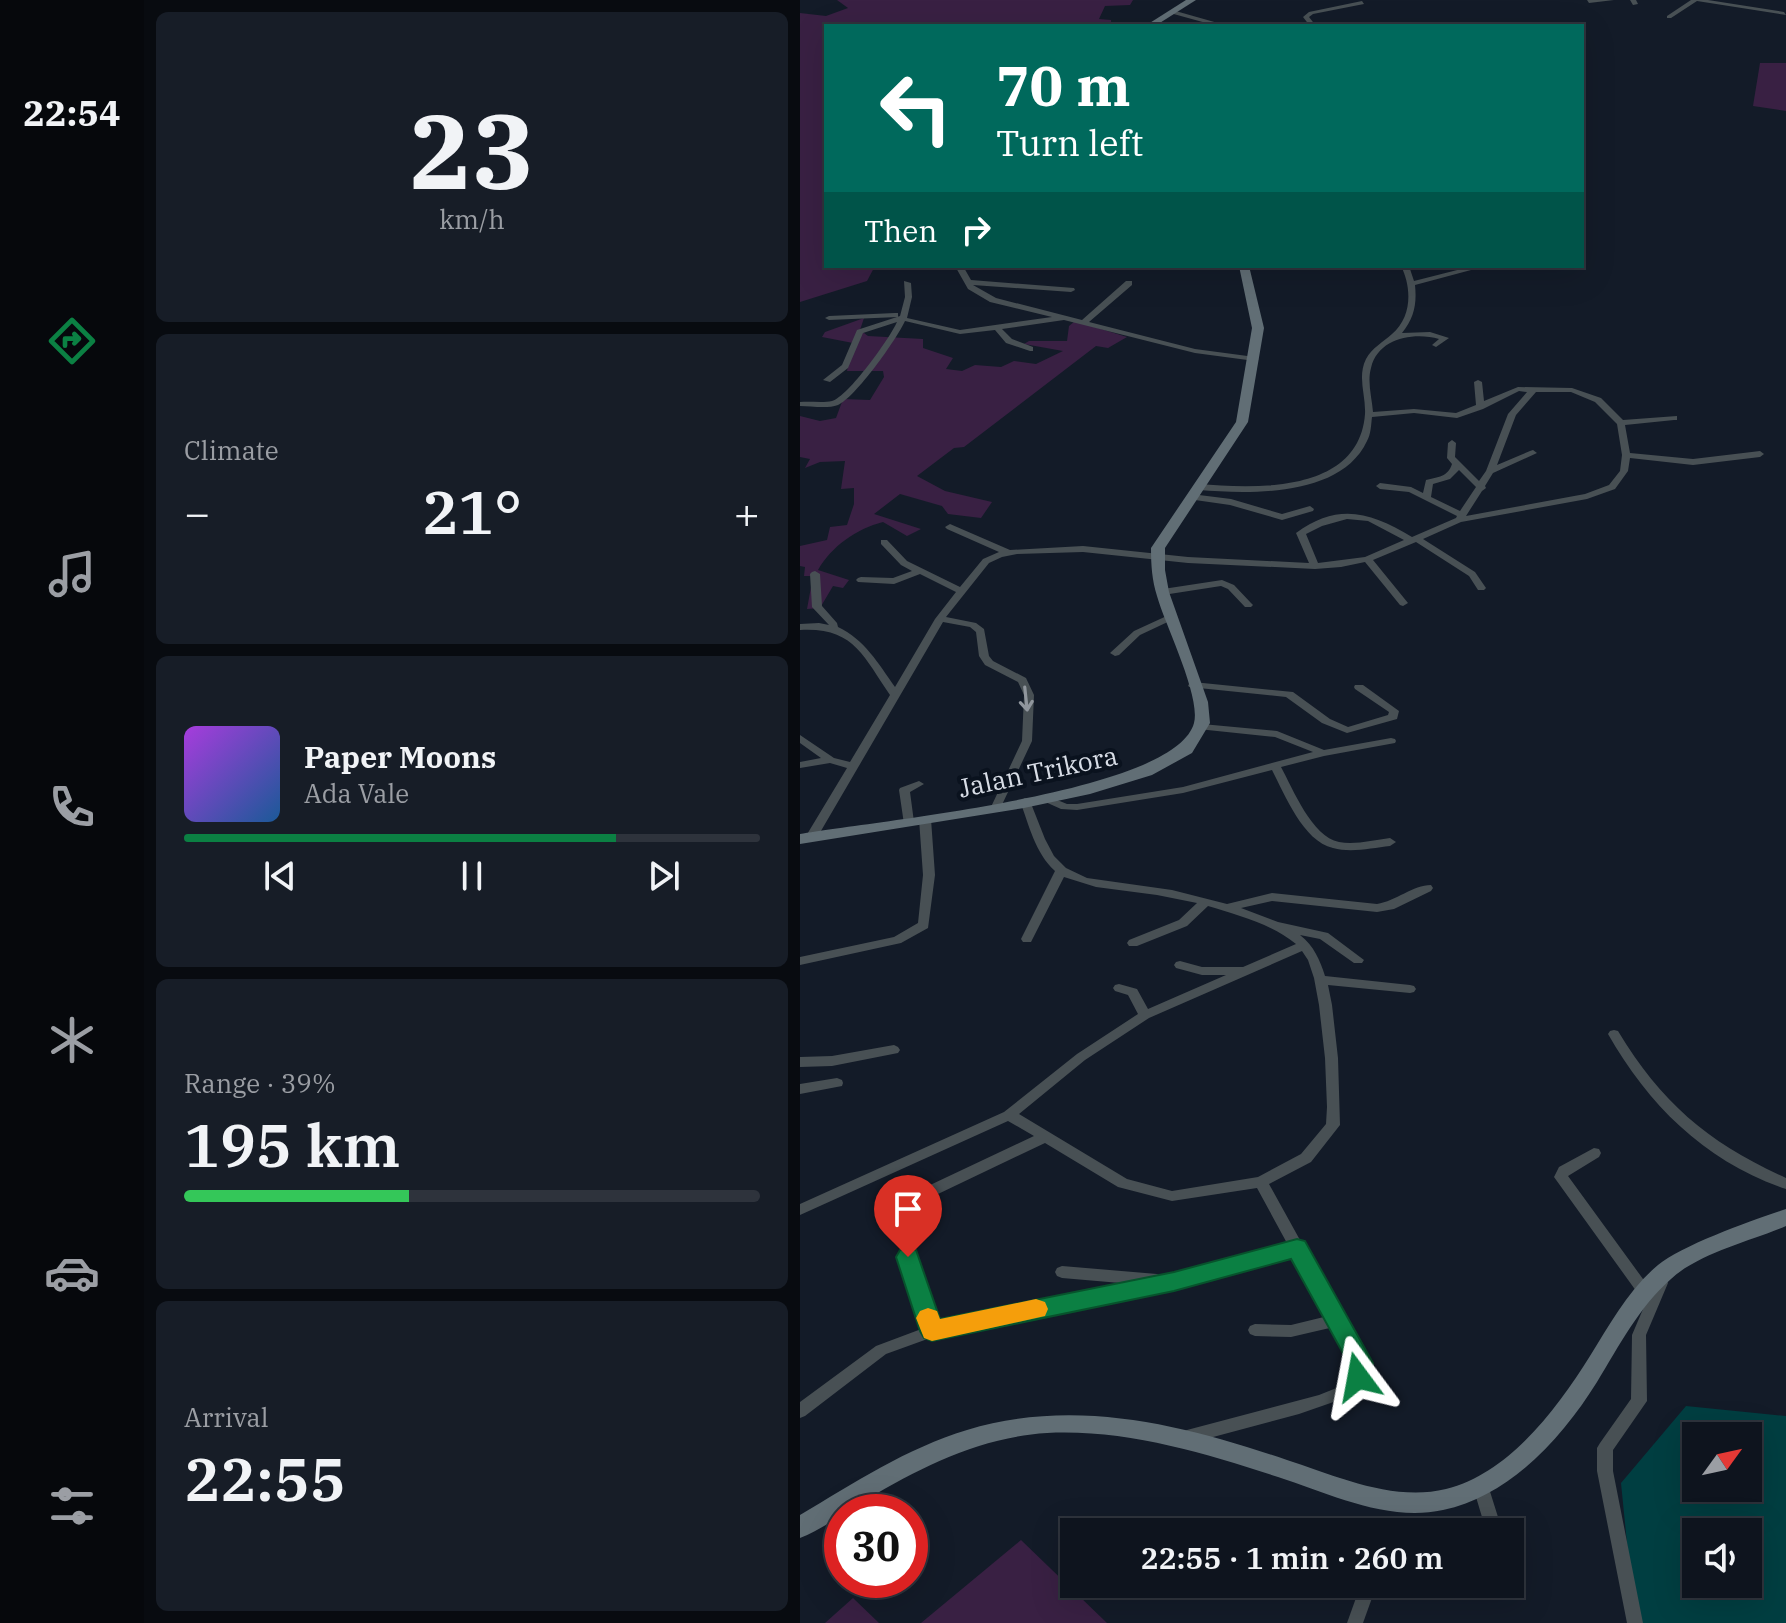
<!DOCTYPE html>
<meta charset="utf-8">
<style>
body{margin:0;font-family:"IBM Plex Serif",serif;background:#171d27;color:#f1f3f6;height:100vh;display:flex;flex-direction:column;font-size:30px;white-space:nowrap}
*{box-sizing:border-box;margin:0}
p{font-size:26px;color:#9b9ea4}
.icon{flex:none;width:44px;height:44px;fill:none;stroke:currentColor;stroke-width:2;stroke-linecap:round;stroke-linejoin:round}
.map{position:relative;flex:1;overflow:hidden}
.drawer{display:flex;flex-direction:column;gap:12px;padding:12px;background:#080b10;width:656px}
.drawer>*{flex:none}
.top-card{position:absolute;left:24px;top:24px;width:760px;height:244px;border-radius:0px;box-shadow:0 8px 32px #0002,0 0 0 2px #2e333c;background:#00695c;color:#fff;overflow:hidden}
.needle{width:52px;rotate:57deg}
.controls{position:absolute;left:882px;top:1422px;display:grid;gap:16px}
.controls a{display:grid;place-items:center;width:80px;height:80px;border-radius:0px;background:#0e141e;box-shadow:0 8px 32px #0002,0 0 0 2px #2e333c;font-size:40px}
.speed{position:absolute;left:24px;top:1494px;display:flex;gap:16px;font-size:40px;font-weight:700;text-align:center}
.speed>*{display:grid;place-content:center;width:104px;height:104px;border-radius:50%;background:#0e141e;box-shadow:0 8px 32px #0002,0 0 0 2px #2e333c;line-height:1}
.speed .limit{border:12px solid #d22;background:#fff;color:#111}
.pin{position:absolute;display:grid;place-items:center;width:68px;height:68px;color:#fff;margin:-82px -34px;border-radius:50% 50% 50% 0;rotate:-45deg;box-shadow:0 0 8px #0007}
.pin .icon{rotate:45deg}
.me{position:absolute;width:88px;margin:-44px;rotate:347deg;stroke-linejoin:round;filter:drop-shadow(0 0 6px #0008)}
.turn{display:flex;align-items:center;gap:28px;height:168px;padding:0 40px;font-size:36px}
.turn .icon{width:104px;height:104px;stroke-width:2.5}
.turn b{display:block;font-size:56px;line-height:68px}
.then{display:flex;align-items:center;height:76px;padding:0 40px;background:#0003;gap:16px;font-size:30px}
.big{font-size:60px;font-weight:600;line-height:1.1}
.drawer .tile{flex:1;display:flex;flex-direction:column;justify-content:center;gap:12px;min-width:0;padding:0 28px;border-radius:12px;background:#171d27}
.drawer .dial{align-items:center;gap:0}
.dial b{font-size:104px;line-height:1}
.song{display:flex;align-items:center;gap:24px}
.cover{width:96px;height:96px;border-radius:12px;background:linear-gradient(135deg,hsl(280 70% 55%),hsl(210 70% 35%))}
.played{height:8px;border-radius:4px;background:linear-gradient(90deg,#0b8043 75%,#2e333c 75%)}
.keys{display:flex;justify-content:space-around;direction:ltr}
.heat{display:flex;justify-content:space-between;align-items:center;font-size:44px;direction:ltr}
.charge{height:12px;border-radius:6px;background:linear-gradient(90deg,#34c759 39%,#2e333c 0)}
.trip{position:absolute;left:260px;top:1518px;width:464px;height:80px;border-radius:0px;background:#0e141e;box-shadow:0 8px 32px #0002,0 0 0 2px #2e333c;font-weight:600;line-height:80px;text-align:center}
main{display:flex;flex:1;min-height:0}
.menu{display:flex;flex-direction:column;width:144px;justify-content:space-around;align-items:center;background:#06080c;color:#9b9ea4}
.menu .icon{width:56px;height:56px}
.menu .current{color:#0b8043}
.menu b{font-size:36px;color:#f1f3f6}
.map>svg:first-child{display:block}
</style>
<main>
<nav class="menu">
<b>22:54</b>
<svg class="icon current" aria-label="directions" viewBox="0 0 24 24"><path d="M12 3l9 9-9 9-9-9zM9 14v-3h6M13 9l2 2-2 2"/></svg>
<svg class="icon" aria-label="music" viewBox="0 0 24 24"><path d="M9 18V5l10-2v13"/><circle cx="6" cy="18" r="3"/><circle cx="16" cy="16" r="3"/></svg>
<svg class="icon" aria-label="phone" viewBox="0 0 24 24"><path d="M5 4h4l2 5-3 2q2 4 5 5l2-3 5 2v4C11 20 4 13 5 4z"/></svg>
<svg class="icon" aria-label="climate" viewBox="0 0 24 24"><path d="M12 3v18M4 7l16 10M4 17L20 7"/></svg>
<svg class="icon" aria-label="car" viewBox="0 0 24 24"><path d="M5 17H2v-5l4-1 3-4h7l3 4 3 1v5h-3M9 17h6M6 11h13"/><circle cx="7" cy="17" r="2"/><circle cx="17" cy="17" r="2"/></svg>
<svg class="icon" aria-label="filters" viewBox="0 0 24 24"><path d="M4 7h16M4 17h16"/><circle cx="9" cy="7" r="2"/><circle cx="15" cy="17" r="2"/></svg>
</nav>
<section class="drawer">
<div class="tile dial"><b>23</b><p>km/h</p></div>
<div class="tile"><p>Climate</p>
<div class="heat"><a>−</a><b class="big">21°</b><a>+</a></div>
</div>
<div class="tile">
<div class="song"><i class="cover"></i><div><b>Paper Moons</b><p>Ada Vale</p></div></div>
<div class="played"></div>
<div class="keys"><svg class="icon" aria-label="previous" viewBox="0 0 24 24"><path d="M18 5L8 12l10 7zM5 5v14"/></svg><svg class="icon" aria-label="pause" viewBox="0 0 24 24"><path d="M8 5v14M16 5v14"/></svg><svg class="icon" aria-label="next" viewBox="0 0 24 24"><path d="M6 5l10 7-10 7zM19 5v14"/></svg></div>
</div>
<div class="tile"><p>Range · 39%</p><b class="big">195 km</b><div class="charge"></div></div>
<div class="tile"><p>Arrival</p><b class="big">22:55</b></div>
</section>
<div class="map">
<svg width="986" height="1623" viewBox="0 0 986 1623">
<rect width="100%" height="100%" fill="#131b28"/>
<g fill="#392043">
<polygon points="37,0 333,0 330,5 305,6 299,19 311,20 311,26 26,26 26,266 75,266 67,281 0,302 0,13 26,16 48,8"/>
<polygon points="960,63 986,63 986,111 953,106"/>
<path d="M 64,318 L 60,330 L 68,336 L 123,339 L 123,348 L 153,358 L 146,369 L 162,371 L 175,365 L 201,367 L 214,361 L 236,364 L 263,351 L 224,344 L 229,341 L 267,341 L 269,326 L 275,321 L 327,337 L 308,348 L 296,346 L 164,447 L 154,448 L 117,476 L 145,491 L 192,502 L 181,518 L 148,514 L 142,506 L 100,494 L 74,514 L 121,529 L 107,536 L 83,522 C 56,529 32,546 18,570 L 49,580 L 43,588 L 33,586 L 20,608 L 7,609 L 13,576 L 4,576 L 5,567 L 0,566 L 0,546 L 27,540 L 30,527 L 47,525 L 54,504 L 54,488 L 41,489 L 45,461 L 20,462 L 5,468 L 10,459 L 0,457 L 0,416 L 20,421 L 36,418 L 43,399 L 70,400 L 84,377 L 83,371 L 47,371 L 53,343 L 22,337 L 25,332 Z"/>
<polygon points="221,1540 307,1623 121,1623"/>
<polygon points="53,1598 79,1623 25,1623"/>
</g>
<path fill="#003e41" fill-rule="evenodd" d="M 886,1406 L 986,1416 L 986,1623 L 835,1623 L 821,1483 ZM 896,1436 L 948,1436 L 948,1488 L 896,1488 ZM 896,1532 L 948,1532 L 948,1584 L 896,1584 Z"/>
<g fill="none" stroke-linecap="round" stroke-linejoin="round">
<g fill="#485054" fill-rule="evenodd">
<polygon points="787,0 814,0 789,3"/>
<polygon points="830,0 836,0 838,4 833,5"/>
<polygon points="891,0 908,0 984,12 986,15 897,1 871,18 867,18 867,16"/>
<polygon points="562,1 564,4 513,14 509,17 516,26 510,26 503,17 509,12"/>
<polygon points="372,10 425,25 426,26 417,26 370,13"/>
<path d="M 155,266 L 163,266 L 171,280 L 274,288 L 275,290 L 271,292 L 173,285 L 196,298 L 282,320 L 326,281 L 332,281 L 332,285 L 289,322 L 395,349 L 455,357 L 459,359 L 455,361 L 395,353 L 264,320 L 202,329 L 212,339 L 233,347 L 233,351 L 230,351 L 206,343 L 195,330 L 160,334 L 105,321 C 97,339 55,398 38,405 C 27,409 11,406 0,406 L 0,402 C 10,401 23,403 32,401 C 48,397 90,338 97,322 L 63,333 L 48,368 L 30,382 L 23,380 L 42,365 L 57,330 L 100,316 L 105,297 L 104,281 L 111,283 L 112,297 L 107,318 L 160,330 L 252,317 L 190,302 L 168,289 Z"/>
<polygon points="315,266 324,266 317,270 313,268"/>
<path d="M 601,266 L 609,266 L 614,281 L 673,266 L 686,266 L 615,285 C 617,304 614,318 602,333 L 630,332 L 649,338 L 636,347 L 632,345 L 639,339 C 614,332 578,338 571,368 C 567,382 572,398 573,412 L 614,409 L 656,413 L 676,405 L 674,382 L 678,380 L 682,382 L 684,401 L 718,387 L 772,388 L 801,398 L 823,420 L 877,416 L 877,420 L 874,420 L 825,425 L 830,453 L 893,459 L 960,451 L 964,454 L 960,457 L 893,465 L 830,458 L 828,471 L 815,489 L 787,499 L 661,522 L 623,539 L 675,572 L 686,588 L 684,590 L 678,590 L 669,576 L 616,542 L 573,560 L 608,603 L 603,606 L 600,605 L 565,562 L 541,567 L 515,569 L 388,563 L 283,552 L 217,554 L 202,557 L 189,563 L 146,617 L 176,623 L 184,629 L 189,656 L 193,661 L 226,678 L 234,695 L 232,741 L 200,809 L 192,809 L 191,807 L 222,741 L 224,695 L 218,682 L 185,665 L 179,656 L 176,632 L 170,627 L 143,622 L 18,836 L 16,839 L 8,839 L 6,836 L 47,768 L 30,763 L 0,768 L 0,762 L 21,758 L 0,743 L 0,735 L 34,758 L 50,762 L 90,695 C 63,656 54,627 0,630 L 0,624 L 19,623 L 29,625 L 12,607 L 10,574 L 12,572 L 15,571 L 20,574 L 22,606 L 37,623 L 38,627 C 65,640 78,663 95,687 L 135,619 L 156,592 L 120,574 L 94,584 L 58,582 L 56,580 L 58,578 L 61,577 L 93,578 L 112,571 L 101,565 L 81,544 L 81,540 L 87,540 L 107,561 L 160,587 L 183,559 L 199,552 L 147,529 L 145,527 L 150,524 L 210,550 L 283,546 L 388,557 L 509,563 L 496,533 C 538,502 571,512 612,537 L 656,518 L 657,516 L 609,492 L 580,489 L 576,486 L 580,483 L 611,487 L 623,493 L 626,480 C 638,477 648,477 652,464 L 647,458 L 648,443 L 652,440 L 656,443 L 655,457 L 679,481 L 686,471 L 708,414 L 727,392 L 719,391 L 683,409 L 657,418 L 614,413 L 572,417 C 571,425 571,434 567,441 C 541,497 451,494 399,490 L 395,487 L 399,484 C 457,489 559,493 565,414 C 566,395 557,377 566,359 C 572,348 583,342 592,334 C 612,317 612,288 601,266 ZM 736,392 L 771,392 L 795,402 L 817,424 L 822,455 L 820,471 L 809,485 L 785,494 L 666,516 L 682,491 L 686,488 L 685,486 L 693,473 L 737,453 L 733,450 L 730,451 L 697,465 L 716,415 ZM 659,470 L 676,487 L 660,511 L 631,497 L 633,484 L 650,479 ZM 547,519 L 568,521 L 604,540 L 565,557 L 518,563 L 506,534 L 522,526 Z"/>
<polygon points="95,313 98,313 98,317 29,320 25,318 29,316"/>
<polygon points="391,494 431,499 482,514 510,506 514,509 513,511 482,520 430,505 388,499 388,495"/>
<polygon points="422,580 434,585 451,603 453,605 451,607 445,607 428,589 421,586 363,595 358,592 363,589"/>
<polygon points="371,614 374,615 376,617 374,619 340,635 319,655 315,656 310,653 334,631"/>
<polygon points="393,682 493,692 530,719 548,727 588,715 589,712 555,689 554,687 555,685 563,685 599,711 597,719 547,733 522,723 486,697 389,687 388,685"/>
<path d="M 402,724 L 477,731 L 524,750 L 591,738 L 595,739 L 596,741 L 595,743 L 524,756 L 481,767 C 493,789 512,837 539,842 C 555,845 574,840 590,838 L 596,842 L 590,846 C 572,848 551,853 533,848 C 503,841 485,795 472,770 L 383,793 L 277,810 L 261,809 L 241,800 L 240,798 L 245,795 L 267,804 L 277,804 L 383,787 L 513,752 L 475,737 L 398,729 L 397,727 L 398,725 Z"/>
<polygon points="119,781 124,784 110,792 114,822 108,826 104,824 99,790 100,788"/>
<path d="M 225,798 L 230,801 L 245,839 L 254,856 L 266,868 L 287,878 L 372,890 L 427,904 L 472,893 L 577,904 C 596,901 613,885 631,885 L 633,888 L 631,891 L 594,909 L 577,912 L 472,901 L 441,908 L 478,922 L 528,933 L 564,960 L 562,963 L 554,963 L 520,939 L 500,935 C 514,946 520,960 525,976 L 610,985 L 614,986 L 616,989 L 614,992 L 610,993 L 528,985 L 532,1005 L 538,1058 L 540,1125 L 511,1162 L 469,1184 L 568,1363 L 564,1379 L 559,1388 L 545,1398 L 499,1414 L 387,1444 L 382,1442 L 379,1437 L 382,1432 L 387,1430 L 519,1395 L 534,1389 L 550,1378 L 554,1363 L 534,1327 L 491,1337 L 455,1336 L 450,1334 L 448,1330 L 450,1326 L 455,1324 L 491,1325 L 528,1316 L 494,1254 L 374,1287 L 133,1337 L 86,1354 L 5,1416 L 0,1418 L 0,1402 L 76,1346 L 124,1328 L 101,1257 L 103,1253 L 108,1251 L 113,1253 L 115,1257 L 137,1324 L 332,1284 L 262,1278 L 257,1276 L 255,1272 L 257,1268 L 262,1266 L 357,1274 L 363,1277 L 488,1245 L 457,1188 L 372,1201 L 318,1187 L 245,1143 L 138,1194 L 133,1195 L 128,1194 L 126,1190 L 128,1186 L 234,1136 L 208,1121 L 0,1215 L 0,1204 L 204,1112 L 277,1054 L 338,1014 L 328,995 L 315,991 L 313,988 L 315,985 L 319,984 L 337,989 L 348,1009 L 426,975 L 402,975 L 376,968 L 374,965 L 376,962 L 380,961 L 402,967 L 443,967 L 496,944 C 472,924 437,915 408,906 L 387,926 L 337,946 L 329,946 L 327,943 L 329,940 L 379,920 L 397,903 L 357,895 L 296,887 L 264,877 L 231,942 L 223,942 L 221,939 L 255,871 C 235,853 229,825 220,801 ZM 502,951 L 508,960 L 514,978 L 519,1005 L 525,1058 L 527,1107 L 526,1124 L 501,1154 L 458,1177 L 372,1191 L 327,1179 L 219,1114 L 285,1060 L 349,1018 Z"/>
<polygon points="125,816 131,819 135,875 128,928 101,943 0,965 0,957 94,937 118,923 123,875 119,819"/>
<path d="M 814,1030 L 818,1031 C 862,1104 909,1143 986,1178 L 986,1189 C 906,1162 849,1106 808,1034 L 810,1031 Z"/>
<polygon points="94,1045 98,1047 100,1050 98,1053 32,1066 0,1067 0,1057 32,1056"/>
<polygon points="37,1078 42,1080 43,1083 42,1086 0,1094 0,1084"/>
<polygon points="794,1148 799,1149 801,1153 799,1157 768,1176 851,1290 856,1279 861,1277 866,1279 868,1283 846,1335 847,1401 813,1450 813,1471 843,1623 827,1623 797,1471 797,1448 800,1443 831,1399 832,1335 849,1295 844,1297 839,1295 754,1177 759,1167"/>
<polygon points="681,1480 687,1482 698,1517 693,1532 677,1532 682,1517 673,1487 675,1482"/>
<polygon points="561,1584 577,1584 563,1623 547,1623"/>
</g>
<g fill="#616e75" fill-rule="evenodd">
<polygon points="386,0 396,0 355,26 345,26"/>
<path d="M 439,266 L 449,266 L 464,328 L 448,422 L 365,548 L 365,570 L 369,592 L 408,702 L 410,723 L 392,753 L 352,775 L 290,794 L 224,808 L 0,844 L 0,834 C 70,821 375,794 394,723 C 401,696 365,625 357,596 C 352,580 351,565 351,548 L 436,422 L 452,328 Z"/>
<path d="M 986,1209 L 986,1226 C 951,1241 899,1253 871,1279 C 839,1307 819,1346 797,1382 C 762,1438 710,1496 643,1510 C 587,1522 530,1494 478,1477 C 404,1453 326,1429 247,1433 C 181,1437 123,1466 67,1499 C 45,1512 25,1528 0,1538 L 0,1515 C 54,1483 107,1448 167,1430 C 276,1397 383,1425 487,1460 C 536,1476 593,1502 646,1489 C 709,1473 757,1409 790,1356 C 810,1324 829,1289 858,1265 C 882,1245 955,1219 986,1209 Z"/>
</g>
</g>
<defs><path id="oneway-shaft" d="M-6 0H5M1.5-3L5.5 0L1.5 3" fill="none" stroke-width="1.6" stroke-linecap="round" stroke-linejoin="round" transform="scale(2)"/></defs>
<use stroke="#90969d" href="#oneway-shaft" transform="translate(226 699) rotate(84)"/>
<polygon fill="#0b8043" stroke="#07532c" stroke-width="2" points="497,1239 505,1241 573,1363 566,1385 558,1388 549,1385 545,1377 549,1364 491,1259 374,1291 132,1341 124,1338 120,1331 96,1257 100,1250 116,1250 140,1319 374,1272"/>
<polygon fill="#f59e0b" points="236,1299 245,1302 248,1309 245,1316 132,1341 124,1338 116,1318 120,1311 128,1308 137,1311 140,1319"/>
<g text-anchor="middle" stroke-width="8" stroke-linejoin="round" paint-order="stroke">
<g font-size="26" fill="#d8dde6" stroke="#0a121e">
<text transform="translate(238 772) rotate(-12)" y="9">Jalan Trikora</text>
</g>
</g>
</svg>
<div class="controls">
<a><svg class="needle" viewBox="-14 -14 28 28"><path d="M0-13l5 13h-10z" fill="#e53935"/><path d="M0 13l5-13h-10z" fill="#9b9ea4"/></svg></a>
<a><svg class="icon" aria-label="sound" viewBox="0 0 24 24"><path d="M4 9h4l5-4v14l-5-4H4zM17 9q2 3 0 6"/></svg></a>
</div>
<div class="speed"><div class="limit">30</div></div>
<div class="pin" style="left:108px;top:1257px;background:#d93025"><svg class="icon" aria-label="arrive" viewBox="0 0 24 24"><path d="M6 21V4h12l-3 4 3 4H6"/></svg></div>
<svg class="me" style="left:558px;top:1377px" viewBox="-20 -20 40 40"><path d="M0-17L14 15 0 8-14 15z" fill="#0b8043" stroke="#fff" stroke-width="4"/></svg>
<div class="trip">22:55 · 1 min · 260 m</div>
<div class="top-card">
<div class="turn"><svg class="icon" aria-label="left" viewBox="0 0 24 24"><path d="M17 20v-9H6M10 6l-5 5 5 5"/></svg><div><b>70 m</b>Turn left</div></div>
<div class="then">Then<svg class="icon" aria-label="right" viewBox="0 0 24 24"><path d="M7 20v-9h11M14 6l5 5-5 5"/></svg></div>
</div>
</div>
</main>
